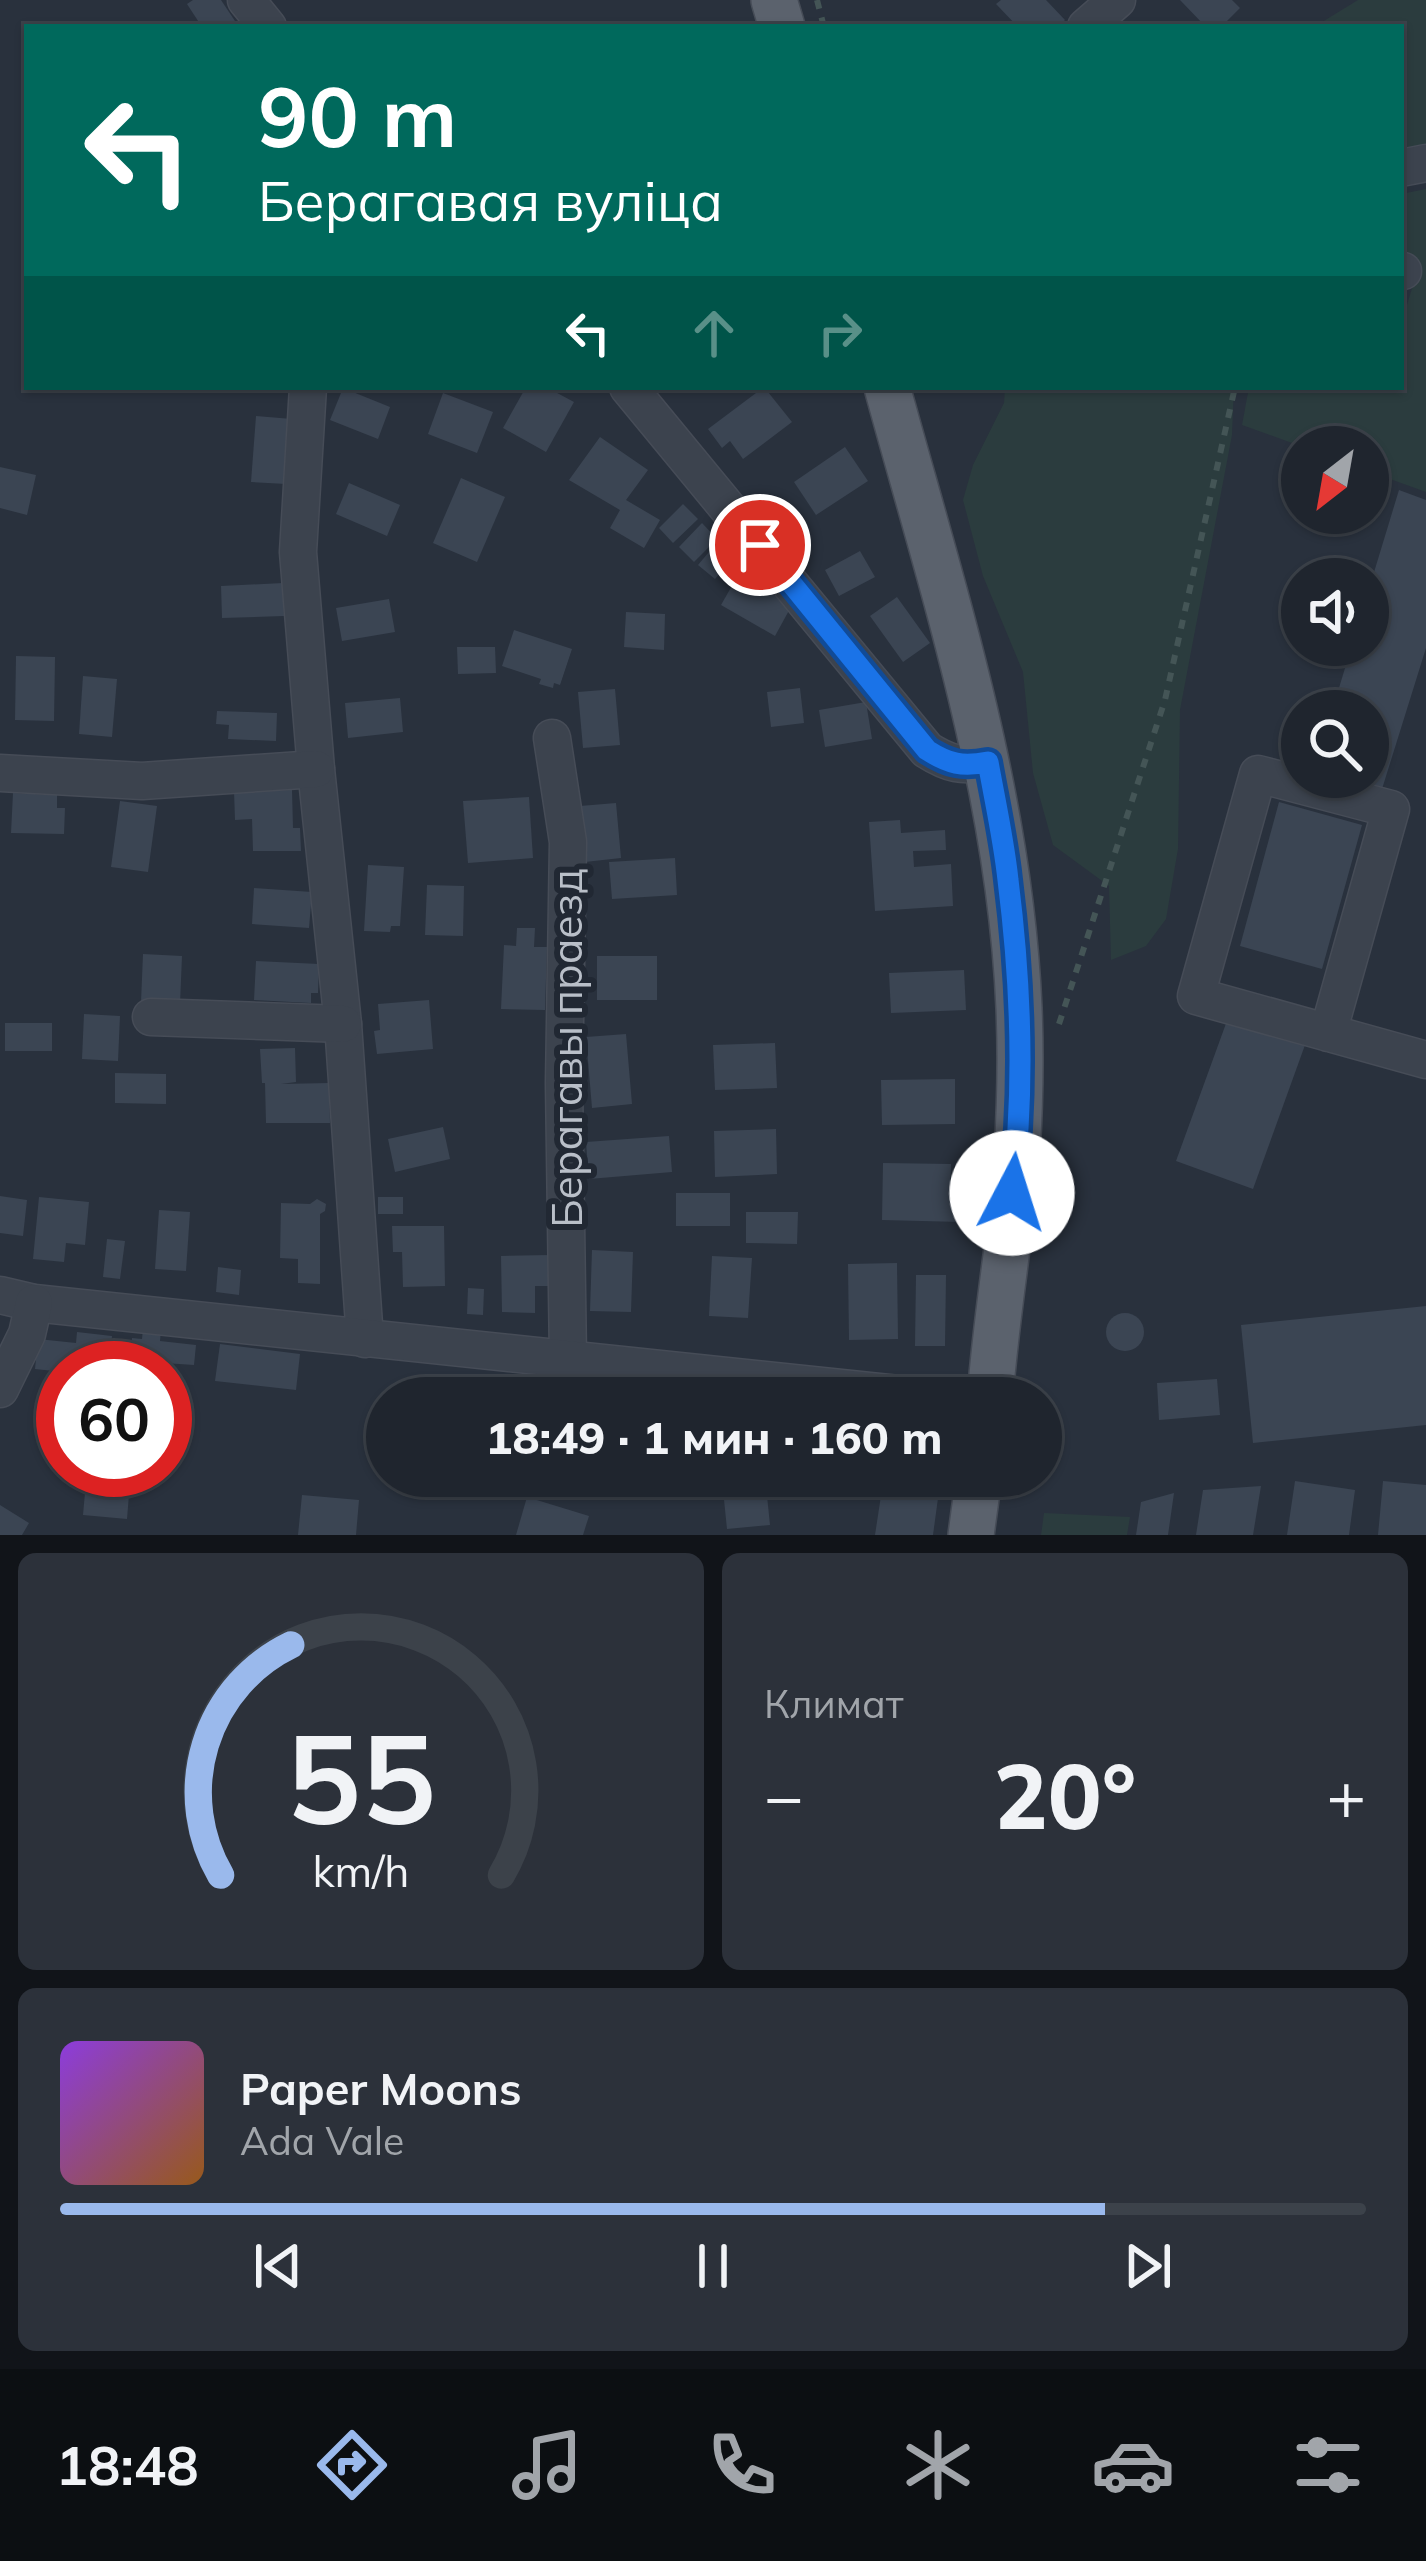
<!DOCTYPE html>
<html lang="ru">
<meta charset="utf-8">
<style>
body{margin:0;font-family:Mulish,sans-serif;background:#2c313a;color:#f1f3f6;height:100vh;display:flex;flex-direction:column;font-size:45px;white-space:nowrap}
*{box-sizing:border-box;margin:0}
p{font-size:39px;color:#a1a5aa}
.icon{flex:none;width:66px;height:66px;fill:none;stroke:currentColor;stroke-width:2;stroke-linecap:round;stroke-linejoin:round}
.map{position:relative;height:1535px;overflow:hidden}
.sheet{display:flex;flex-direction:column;gap:18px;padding:18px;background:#111419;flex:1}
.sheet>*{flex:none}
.guide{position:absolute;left:24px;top:24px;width:1380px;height:366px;border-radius:0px;box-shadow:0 3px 9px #0004,0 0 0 3px #3c424a;background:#00695c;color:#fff;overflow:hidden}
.needle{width:78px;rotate:211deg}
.controls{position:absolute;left:1281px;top:426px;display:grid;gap:24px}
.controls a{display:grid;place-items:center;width:108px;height:108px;border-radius:50%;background:#1f252e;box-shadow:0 3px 9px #0004,0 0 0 3px #3c424a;font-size:60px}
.speed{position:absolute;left:36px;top:1341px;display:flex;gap:24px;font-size:60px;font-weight:700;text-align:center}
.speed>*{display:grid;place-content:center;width:156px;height:156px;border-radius:50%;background:#1f252e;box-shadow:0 3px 9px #0004,0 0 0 3px #3c424a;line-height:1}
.speed .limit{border:18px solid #d22;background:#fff;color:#111}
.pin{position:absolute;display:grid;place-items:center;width:102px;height:102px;color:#fff;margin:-51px;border:6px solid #fff;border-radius:50%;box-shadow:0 3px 12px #0007}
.me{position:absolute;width:132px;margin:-66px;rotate:5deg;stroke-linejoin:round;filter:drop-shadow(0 0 9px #0008)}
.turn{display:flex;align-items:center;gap:42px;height:252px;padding:0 36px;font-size:54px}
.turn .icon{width:156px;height:156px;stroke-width:2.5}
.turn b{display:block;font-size:84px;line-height:102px}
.lanes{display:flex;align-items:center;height:114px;padding:0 36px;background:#0003;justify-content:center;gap:60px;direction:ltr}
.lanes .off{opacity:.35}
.big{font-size:90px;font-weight:800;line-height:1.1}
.sheet .tile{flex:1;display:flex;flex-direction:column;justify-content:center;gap:18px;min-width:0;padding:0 42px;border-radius:18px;background:#2c313a}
.sheet .dial{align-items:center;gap:0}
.dial svg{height:312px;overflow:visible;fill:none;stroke:#3c424a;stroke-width:7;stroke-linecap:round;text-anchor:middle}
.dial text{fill:#f1f3f6;stroke:none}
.song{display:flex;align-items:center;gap:36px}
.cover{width:144px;height:144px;border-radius:18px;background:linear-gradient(135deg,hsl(270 70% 55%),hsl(30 70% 35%))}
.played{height:12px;border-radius:6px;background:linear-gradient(90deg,#9ab9ec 80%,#3c424a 80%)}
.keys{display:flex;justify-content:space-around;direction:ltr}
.heat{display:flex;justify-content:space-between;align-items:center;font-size:66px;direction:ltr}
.sheet .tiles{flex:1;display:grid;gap:18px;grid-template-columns:1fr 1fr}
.tile:last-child{grid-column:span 2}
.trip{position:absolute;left:366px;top:1377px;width:696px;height:120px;border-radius:60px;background:#1f252e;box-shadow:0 3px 9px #0004,0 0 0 3px #3c424a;font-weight:800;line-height:120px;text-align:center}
.tab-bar{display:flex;height:192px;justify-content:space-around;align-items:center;background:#0c0f12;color:#a1a5aa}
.tab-bar .icon{width:84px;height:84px}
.tab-bar .active{color:#9ab9ec}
.tab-bar b{font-size:54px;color:#f1f3f6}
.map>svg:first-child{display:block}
</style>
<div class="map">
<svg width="1426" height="1535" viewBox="0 0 1426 1535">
<rect width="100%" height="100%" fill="#29313d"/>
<g fill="#2b3c3e">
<polygon points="1358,0 1426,0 1426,145 1401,152 1401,27 1314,27"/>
<polygon points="1426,189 1426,492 1368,471 1368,447 1303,447 1242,425 1249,387 1401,387 1401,324 1418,269 1401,264 1401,194"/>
<polygon points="1005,387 1234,387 1232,435 1180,710 1178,849 1166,919 1146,946 1111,960 1109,886 1053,845 1033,773 1023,672 983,576 963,500 973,465 1004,403"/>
<polygon points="1044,1513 1130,1517 1127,1535 1041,1535"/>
</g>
<g fill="#3b4553">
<polygon points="193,0 221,0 239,27 202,27 187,4"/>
<polygon points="1001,0 1046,0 1065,20 1058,27 1018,27 996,4"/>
<polygon points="1180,0 1232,0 1240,8 1221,27 1206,27"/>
<polygon points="526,387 546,387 574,402 546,452 503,428"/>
<polygon points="764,387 792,422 743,459 730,441 722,448 708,429"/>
<polygon points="343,388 390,407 378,439 330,420"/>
<polygon points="443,393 493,412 477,453 428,434"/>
<polygon points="256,416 292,419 286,484 251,482"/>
<polygon points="600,437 648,470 626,500 660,520 644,548 610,528 620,510 569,480"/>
<polygon points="845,447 868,481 816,515 794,482"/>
<polygon points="0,467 36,475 27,515 0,508"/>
<polygon points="461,478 505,497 477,562 433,543"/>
<polygon points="349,483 400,505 387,536 336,514"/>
<polygon points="1399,490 1426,500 1426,648 1382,789 1348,778 1368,777 1368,711 1332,711 1352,645 1368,645 1368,592"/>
<polygon points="683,504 698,519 673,543 659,528"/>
<polygon points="702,523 717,539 694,562 679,547"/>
<polygon points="719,540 736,555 715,579 698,565"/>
<polygon points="860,551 875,577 839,596 825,570"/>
<polygon points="738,575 792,605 775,636 721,605"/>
<polygon points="283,583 284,616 222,618 221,586"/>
<polygon points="897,597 930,643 903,662 870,616"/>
<polygon points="389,599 395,632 342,641 336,608"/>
<polygon points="626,612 665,614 664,650 624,647"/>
<polygon points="514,630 572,649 560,685 554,683 553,688 539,684 541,679 502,666"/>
<polygon points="457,647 495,647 496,673 458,674"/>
<polygon points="16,656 55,657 54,721 15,720"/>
<polygon points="83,676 117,679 112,737 79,734"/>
<polygon points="800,688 804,723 771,727 767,692"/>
<polygon points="615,689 620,745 583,748 578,692"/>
<polygon points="400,698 403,732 348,738 345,703"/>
<polygon points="866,702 872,739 825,747 819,710"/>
<polygon points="217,711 277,713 276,741 228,739 229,725 216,724"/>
<polygon points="292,790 293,828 300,828 301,851 253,851 252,819 235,820 234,791"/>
<polygon points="13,793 57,795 57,808 65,808 64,834 11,833"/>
<polygon points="529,797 533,858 468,863 463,801"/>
<polygon points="120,801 157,806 148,872 111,867"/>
<polygon points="1279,802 1362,825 1322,969 1240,946"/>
<polygon points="616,803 621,858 585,862 580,806"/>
<polygon points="900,820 901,833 945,830 946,850 913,851 914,867 951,864 953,906 875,911 869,822"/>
<polygon points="675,858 677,895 612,899 609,862"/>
<polygon points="368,865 404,867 400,926 391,926 390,932 364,931"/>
<polygon points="427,885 464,886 463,936 425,935"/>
<polygon points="254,888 312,892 309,928 252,924"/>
<polygon points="517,928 535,928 534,947 547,947 545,1010 501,1009 504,945 516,946"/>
<polygon points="143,954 182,956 180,1004 141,1002"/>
<rect x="597" y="956" width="60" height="44"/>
<polygon points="256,961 319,964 318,993 311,993 311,1003 254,1000"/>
<polygon points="964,970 966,1010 891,1013 889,973"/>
<polygon points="429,1000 433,1049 377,1054 374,1031 380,1030 378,1004"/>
<polygon points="84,1014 120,1016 118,1061 82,1059"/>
<polygon points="1228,1018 1305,1045 1253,1189 1176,1161"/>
<rect x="5" y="1023" width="47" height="28"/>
<polygon points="626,1034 632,1104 592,1108 586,1037"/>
<polygon points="775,1043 777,1088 715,1090 713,1045"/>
<polygon points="295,1048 296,1082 281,1084 329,1083 330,1123 266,1123 265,1083 262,1083 260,1049"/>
<polygon points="115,1073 166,1074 166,1104 115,1103"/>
<polygon points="955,1079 955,1124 882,1125 881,1080"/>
<polygon points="443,1127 450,1159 395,1172 388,1139"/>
<polygon points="776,1129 777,1174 715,1177 714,1131"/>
<polygon points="669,1136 672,1172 589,1179 586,1142"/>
<polygon points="883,1163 951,1164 950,1195 961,1196 961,1222 882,1220"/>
<rect x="676" y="1193" width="54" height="33"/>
<polygon points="0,1196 27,1200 23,1236 0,1233"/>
<polygon points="39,1197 89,1202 85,1245 66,1243 64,1262 33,1259"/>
<rect x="378" y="1197" width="25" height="17"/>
<polygon points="317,1199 326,1204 325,1211 320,1214 320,1284 298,1283 298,1259 280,1258 281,1203 310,1204"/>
<polygon points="159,1210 190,1212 186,1271 155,1269"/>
<polygon points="746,1212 798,1212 797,1244 746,1243"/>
<polygon points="392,1226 444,1226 445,1286 403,1287 402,1252 393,1252"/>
<polygon points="107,1239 125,1241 120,1279 103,1277"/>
<polygon points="592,1250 633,1252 631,1312 590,1311"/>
<polygon points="550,1255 550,1286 535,1286 535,1313 502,1312 501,1256"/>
<polygon points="712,1256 752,1258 748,1318 709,1316"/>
<polygon points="897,1263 898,1339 849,1340 848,1264"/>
<polygon points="218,1267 241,1270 239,1295 216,1292"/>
<polygon points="916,1275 946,1275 945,1346 915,1346"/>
<polygon points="468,1288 484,1289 483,1315 467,1314"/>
<polygon points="1426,1306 1426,1425 1253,1443 1241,1325"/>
<circle cx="1125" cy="1332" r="19"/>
<polygon points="143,1329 161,1331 160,1341 196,1345 194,1365 164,1363 164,1368 129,1368 132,1338 142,1339"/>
<polygon points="77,1332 112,1336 110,1368 63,1368 63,1372 35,1369 38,1339 76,1343"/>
<polygon points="220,1344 300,1354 296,1390 215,1381"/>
<polygon points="429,1377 470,1388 467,1398 423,1398"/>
<polygon points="1217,1379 1220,1415 1159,1420 1157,1383"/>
<polygon points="87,1470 131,1470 127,1519 83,1515"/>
<polygon points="765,1476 770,1525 727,1529 722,1480"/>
<polygon points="884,1476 941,1476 933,1535 875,1535"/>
<polygon points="1295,1481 1355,1490 1349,1535 1287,1535"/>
<polygon points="1383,1481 1426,1485 1426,1535 1378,1535"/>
<polygon points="1261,1486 1253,1535 1196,1535 1203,1490"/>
<polygon points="1174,1493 1168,1535 1136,1535 1141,1502"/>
<polygon points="302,1495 359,1500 356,1535 298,1535"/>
<polygon points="527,1497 589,1516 583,1535 516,1535"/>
<polygon points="0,1505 29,1523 22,1535 0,1535"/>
</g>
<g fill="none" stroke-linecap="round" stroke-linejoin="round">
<g stroke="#464c57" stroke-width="39">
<g id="minor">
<polyline points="246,0 268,27"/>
<polyline points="1086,27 1117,0"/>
<polyline points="1401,168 1426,163"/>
<polyline points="1401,271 1403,271"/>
<polyline points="308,387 298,552 316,769 343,1024 365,1339"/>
<path d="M 628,387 L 927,750 C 949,764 962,767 988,762"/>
<polyline points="552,738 568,842 564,1083 568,1360"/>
<polyline points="0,773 142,781 316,769"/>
<polyline points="151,1017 343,1024"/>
<polyline points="1328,1033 1391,809 1258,774 1196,996 1426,1060"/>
<polyline points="0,1295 34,1303 936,1398"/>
<polyline points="0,1389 27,1334 34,1303"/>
</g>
</g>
<g stroke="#464c57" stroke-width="48">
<g id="major">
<polyline points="774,0 782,27"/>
<path d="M 887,387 C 943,591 1010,795 1019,1008 C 1021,1056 1020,1106 1017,1154 C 1011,1235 996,1316 990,1398"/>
<polyline points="971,1535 979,1476"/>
</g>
</g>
<g stroke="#445556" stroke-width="6" stroke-dasharray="9 9" stroke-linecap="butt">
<polyline points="817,0 824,27"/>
<polyline points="1059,1024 1165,700 1235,387"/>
</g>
<use href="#minor" stroke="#3c434e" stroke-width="36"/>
<use href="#major" stroke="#5b626d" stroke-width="45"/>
</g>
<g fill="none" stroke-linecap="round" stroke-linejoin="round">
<g stroke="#114b97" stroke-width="30">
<path id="route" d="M 760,545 L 927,750 C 949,764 962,767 988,762 C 995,801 1004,841 1008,880 C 1021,983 1025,1091 1012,1193"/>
</g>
<use href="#route" stroke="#1a73e8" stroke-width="21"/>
</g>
<g text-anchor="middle" stroke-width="12" stroke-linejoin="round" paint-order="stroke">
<g font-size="42" fill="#b9bfc8" stroke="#212833">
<text transform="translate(567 1048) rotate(-90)" y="15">Берагавы праезд</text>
</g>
</g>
</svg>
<div class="controls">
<a><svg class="needle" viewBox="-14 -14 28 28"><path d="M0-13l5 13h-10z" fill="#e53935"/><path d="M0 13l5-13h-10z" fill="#a1a5aa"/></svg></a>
<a><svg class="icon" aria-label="sound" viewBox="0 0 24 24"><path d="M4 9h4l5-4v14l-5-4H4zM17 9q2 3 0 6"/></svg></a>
<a><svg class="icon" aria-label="search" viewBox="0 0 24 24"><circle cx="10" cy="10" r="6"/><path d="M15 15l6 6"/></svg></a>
</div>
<div class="speed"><div class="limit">60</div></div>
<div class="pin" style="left:760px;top:545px;background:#d93025"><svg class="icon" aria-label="arrive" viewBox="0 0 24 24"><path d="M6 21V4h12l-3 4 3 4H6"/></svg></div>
<svg class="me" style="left:1012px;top:1193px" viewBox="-20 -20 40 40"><circle r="19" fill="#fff"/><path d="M0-13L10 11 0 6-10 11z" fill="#1a73e8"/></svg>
<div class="trip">18:49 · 1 мин · 160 m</div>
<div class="guide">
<div class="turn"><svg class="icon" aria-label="left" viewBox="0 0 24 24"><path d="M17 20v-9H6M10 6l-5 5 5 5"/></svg><div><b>90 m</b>Берагавая вуліца</div></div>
<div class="lanes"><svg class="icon" aria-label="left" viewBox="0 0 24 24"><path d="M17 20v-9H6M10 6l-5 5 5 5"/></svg><svg class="icon off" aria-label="ahead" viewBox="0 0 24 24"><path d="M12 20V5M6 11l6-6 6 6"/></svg><svg class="icon off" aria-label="right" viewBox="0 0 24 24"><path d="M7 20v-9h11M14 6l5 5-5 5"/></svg></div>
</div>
</div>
<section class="sheet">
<div class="tiles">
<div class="tile dial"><svg viewBox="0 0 100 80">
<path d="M14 69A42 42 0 1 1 86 69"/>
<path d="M14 69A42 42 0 0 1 32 10" stroke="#9ab9ec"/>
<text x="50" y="56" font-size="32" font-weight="700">55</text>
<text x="50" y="72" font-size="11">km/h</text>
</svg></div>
<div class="tile"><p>Климат</p>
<div class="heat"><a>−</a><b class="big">20°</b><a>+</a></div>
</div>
<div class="tile">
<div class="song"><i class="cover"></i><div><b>Paper Moons</b><p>Ada Vale</p></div></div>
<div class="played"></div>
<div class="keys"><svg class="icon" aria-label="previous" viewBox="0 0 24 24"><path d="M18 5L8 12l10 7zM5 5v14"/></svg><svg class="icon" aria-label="pause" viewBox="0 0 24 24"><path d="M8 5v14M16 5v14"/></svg><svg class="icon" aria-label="next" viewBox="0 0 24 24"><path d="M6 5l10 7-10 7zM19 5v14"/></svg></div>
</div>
</div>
</section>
<nav class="tab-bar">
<b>18:48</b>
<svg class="icon active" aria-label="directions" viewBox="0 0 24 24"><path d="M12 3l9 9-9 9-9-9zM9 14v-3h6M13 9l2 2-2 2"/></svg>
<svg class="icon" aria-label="music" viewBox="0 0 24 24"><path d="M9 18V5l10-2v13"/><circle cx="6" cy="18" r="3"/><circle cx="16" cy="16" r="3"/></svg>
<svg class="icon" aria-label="phone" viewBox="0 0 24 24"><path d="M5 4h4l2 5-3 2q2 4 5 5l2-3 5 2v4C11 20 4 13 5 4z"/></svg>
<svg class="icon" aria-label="climate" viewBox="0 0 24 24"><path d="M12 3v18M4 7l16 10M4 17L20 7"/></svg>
<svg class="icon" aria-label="car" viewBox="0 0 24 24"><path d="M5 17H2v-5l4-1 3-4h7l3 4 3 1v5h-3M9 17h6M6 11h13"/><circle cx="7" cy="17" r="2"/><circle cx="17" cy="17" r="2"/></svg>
<svg class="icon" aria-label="filters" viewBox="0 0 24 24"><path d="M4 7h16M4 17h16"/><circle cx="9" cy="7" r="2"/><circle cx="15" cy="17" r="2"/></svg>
</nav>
